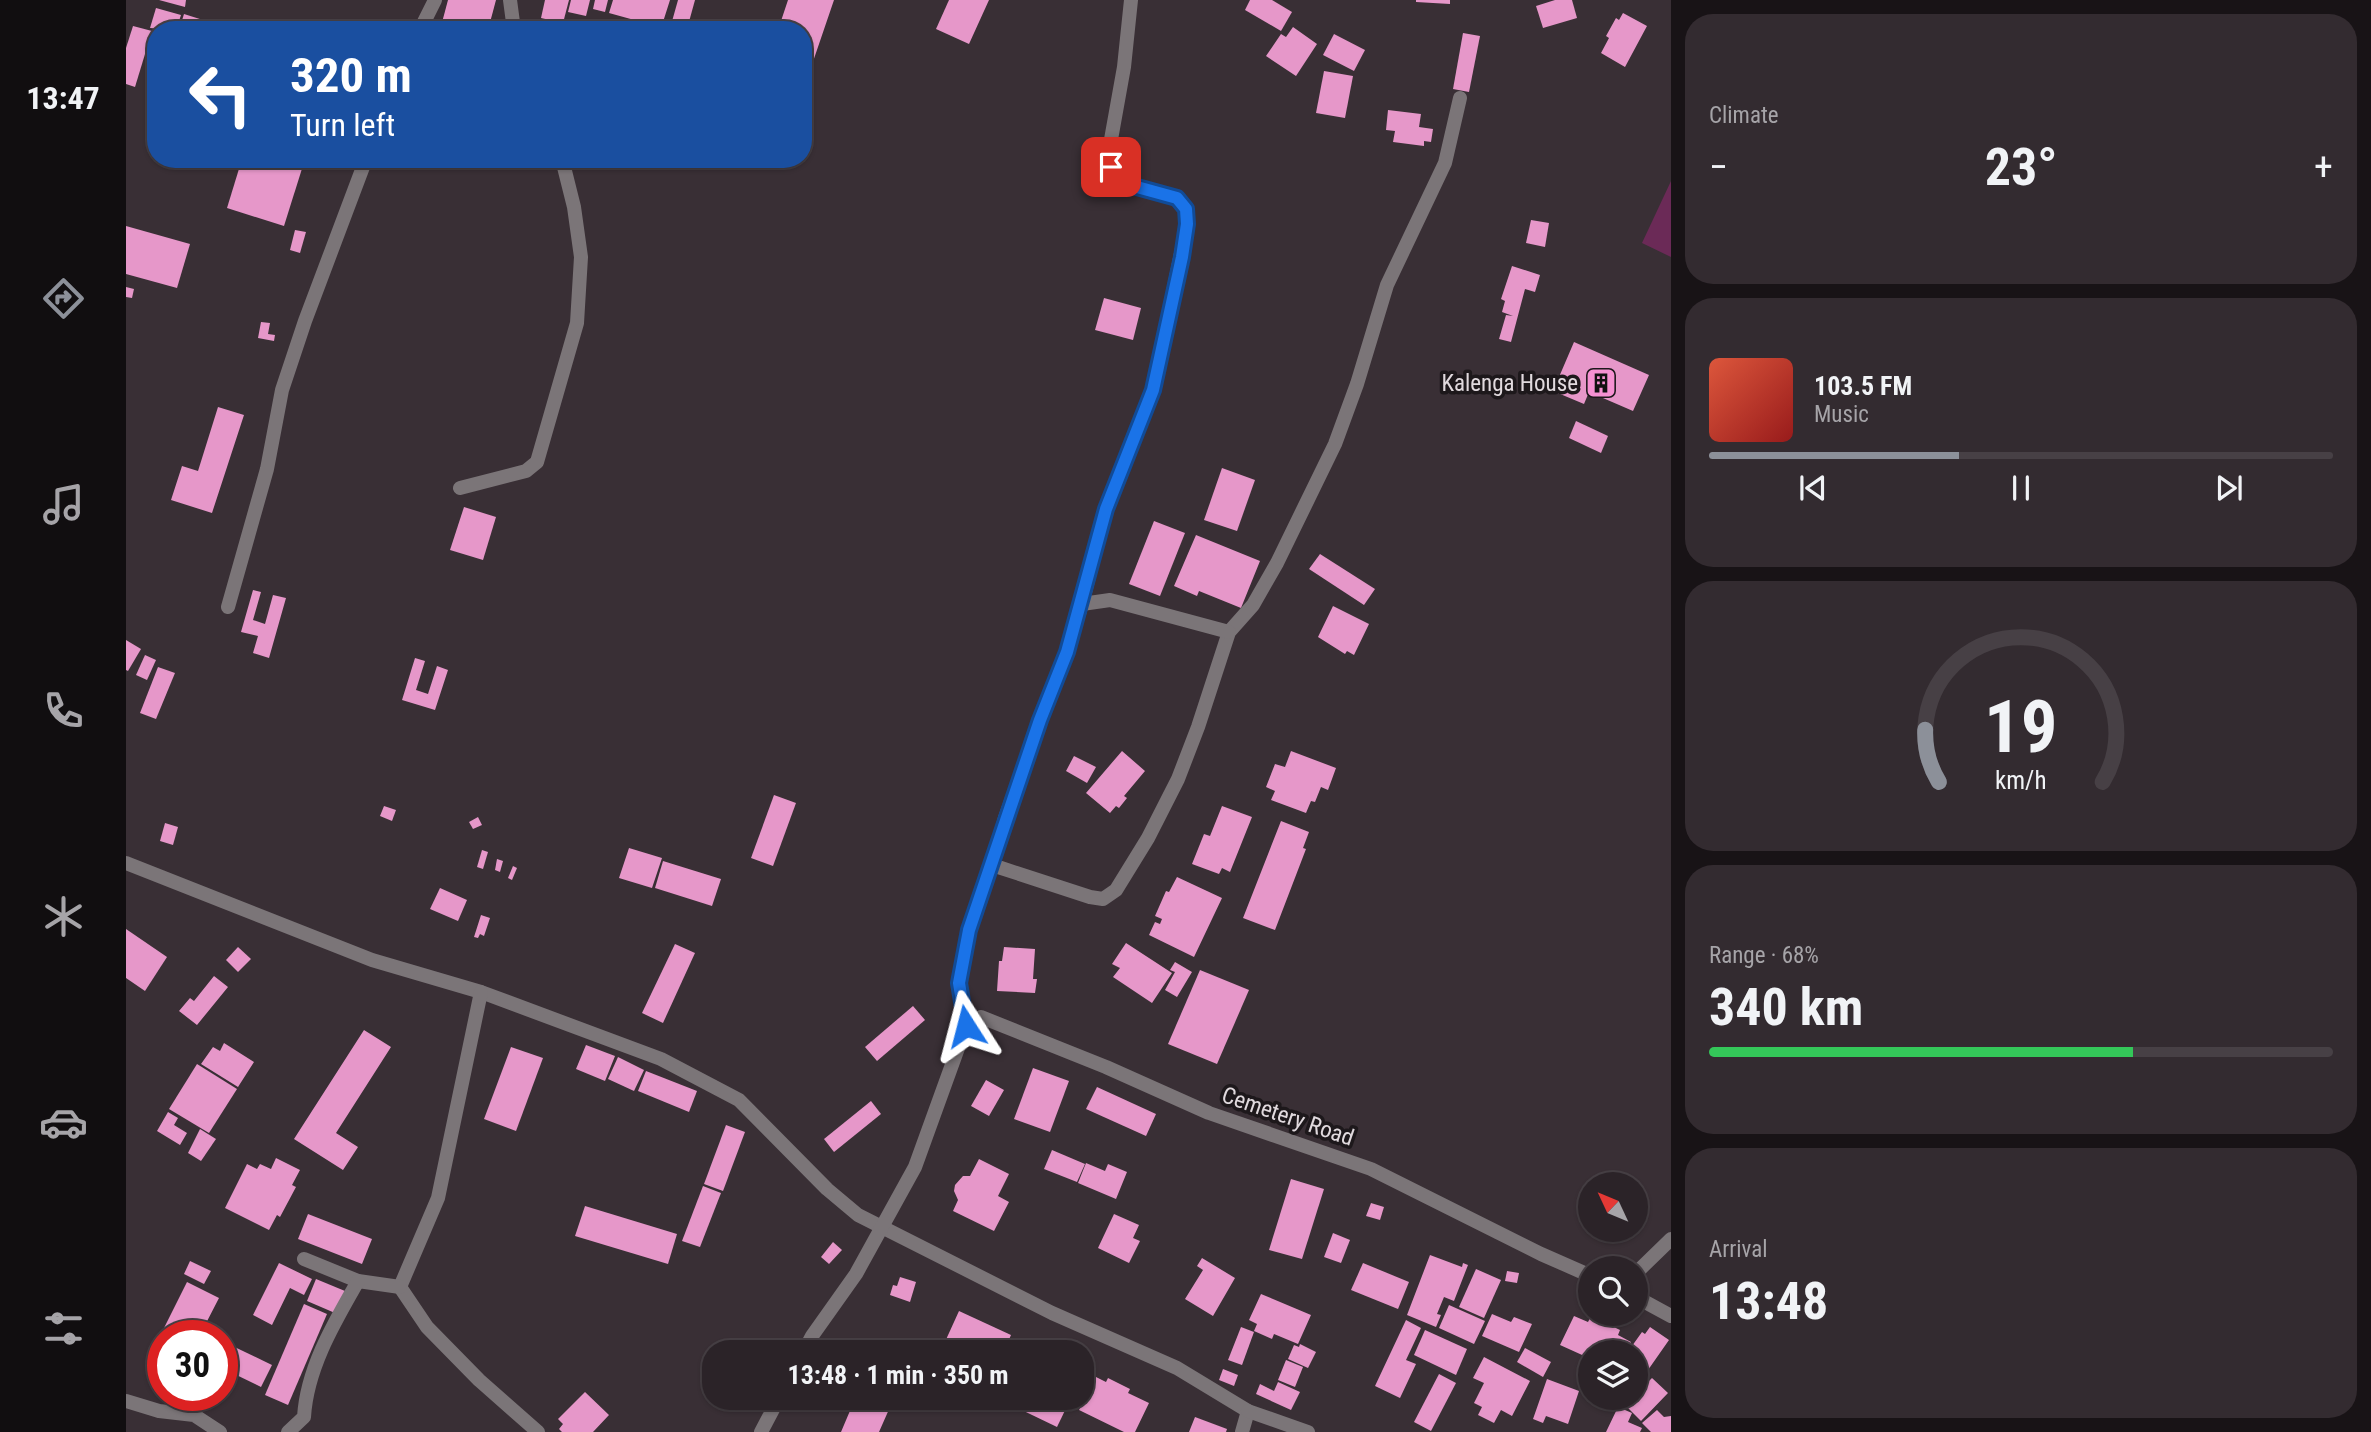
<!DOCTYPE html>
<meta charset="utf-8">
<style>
body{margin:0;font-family:"Roboto Condensed",sans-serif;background:#332b30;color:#f1f3f6;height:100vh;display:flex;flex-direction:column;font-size:26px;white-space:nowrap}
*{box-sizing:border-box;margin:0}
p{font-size:23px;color:#a6a4a8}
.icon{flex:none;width:38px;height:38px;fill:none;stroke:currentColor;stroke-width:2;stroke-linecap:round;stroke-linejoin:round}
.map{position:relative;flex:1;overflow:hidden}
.side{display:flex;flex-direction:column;gap:14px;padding:14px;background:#181316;width:700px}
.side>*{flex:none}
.banner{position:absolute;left:21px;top:21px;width:665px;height:147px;border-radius:28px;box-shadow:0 2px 5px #0004,0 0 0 2px #474045;background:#1a4fa0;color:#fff;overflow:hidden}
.needle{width:46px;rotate:314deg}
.tools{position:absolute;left:1452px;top:1172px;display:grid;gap:14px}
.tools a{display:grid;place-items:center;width:70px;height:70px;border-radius:50%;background:#2b2328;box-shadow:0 2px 5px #0004,0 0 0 2px #474045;font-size:35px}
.speed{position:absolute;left:21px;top:1320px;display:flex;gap:14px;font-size:35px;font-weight:700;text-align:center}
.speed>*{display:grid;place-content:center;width:91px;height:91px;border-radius:50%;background:#2b2328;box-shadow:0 2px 5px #0004,0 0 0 2px #474045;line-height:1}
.speed .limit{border:10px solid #d22;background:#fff;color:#111}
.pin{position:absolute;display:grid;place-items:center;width:60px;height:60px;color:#fff;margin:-30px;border-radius:14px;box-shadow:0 4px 10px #0006}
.me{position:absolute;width:77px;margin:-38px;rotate:351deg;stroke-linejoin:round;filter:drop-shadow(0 0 5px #0008)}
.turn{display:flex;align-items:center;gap:24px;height:147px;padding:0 28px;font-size:32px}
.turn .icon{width:91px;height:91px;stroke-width:2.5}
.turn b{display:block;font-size:49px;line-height:60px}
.big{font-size:52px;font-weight:700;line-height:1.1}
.side .tile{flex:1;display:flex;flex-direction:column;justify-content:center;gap:10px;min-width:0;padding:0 24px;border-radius:28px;background:#332b30}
.side .dial{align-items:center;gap:0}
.dial svg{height:182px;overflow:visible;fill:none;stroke:#474045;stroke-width:7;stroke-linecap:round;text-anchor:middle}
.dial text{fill:#f1f3f6;stroke:none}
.song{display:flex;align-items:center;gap:21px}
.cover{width:84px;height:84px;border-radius:10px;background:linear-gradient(135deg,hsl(10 70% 55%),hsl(0 70% 35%))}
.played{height:7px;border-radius:4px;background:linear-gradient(90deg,#8c9099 40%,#474045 40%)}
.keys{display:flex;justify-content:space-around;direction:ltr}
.heat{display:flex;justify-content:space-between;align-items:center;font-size:38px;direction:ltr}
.charge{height:10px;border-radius:5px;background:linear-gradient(90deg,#34c759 68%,#474045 0)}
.trip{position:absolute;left:576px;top:1340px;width:392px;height:70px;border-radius:28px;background:#2b2328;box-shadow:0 2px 5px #0004,0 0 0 2px #474045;font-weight:700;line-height:70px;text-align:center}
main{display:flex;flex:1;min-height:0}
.dock{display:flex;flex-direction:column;width:126px;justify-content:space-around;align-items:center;background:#110e10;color:#a6a4a8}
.dock .icon{width:49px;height:49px}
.dock .on{color:#8c9099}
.dock b{font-size:32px;color:#f1f3f6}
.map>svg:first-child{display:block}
</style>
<main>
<nav class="dock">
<b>13:47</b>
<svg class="icon on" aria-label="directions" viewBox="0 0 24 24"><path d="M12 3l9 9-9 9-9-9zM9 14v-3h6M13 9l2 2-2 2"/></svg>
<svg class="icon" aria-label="music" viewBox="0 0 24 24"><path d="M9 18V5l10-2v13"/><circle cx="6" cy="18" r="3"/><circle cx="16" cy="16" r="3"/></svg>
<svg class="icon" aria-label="phone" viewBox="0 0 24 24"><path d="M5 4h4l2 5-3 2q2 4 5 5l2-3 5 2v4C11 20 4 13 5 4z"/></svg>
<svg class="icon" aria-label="climate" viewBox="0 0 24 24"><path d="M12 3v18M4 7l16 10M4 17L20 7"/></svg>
<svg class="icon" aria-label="car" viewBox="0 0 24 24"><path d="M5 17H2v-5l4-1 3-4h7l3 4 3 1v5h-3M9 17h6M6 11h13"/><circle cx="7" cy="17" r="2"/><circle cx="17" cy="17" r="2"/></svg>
<svg class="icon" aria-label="filters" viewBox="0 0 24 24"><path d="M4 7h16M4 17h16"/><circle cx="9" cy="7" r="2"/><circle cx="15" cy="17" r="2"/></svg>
</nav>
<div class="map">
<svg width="1545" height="1432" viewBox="0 0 1545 1432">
<rect width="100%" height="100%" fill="#392f35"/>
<polygon fill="#6b2a57" points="1545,181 1545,257 1516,243"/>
<g fill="#e697c9">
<polygon points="33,0 60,0 59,7"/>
<polygon points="322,0 370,0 362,30 314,30"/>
<polygon points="419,0 443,0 437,23 415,18"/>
<polygon points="445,0 464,0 460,16 442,12"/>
<polygon points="469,0 482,0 479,12 467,9"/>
<polygon points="487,0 544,0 537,22 532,21 530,26 483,13"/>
<polygon points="552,0 569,0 561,29 545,25"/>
<polygon points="662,0 708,0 678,88 677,30 652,30"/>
<polygon points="823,0 863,0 843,44 810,29"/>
<polygon points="1124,0 1146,0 1166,12 1155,31 1119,10"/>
<polygon points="1290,0 1324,0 1324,4 1290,2"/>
<polygon points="1429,0 1446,0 1451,18 1417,28 1410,6"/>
<polygon points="30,8 55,15 50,30 24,28"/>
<polygon points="1497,13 1521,26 1499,67 1475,53 1483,38 1480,36 1490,18 1493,20"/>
<polygon points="58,14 77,20 74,30 53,30"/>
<polygon points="405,24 423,29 423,30 403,30"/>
<polygon points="7,26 26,31 9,87 0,84 0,48"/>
<polygon points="1167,27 1191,44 1170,76 1140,56 1155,34 1160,37"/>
<polygon points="1337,33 1354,36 1343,92 1327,89"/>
<polygon points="1208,34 1239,50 1228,71 1197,55"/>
<polygon points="1198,71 1227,76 1219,118 1190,113"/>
<polygon points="1262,110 1295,114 1293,127 1307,129 1305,142 1298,141 1298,146 1267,142 1269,131 1260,130"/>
<polygon points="116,159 179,159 158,226 101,208"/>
<polygon points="1405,220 1423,223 1419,247 1400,243"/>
<polygon points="0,226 64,244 51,288 0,274"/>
<polygon points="169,230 180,232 174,253 164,250"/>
<polygon points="1386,266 1414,275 1409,292 1399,289 1385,342 1373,339 1380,315 1387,316 1376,312 1379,301 1375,299"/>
<polygon points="0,287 8,289 6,298 0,297"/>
<polygon points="978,298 1015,308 1007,340 969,330"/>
<polygon points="135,322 144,323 142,334 149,335 148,341 132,338"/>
<polygon points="1448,342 1523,375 1507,411 1463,392 1458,404 1427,391"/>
<polygon points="92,407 118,415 86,513 45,500 56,466 72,471"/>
<polygon points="1450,421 1482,436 1475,453 1443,438"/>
<polygon points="1096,468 1129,480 1111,531 1078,520"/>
<polygon points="338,507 370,517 357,560 324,550"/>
<polygon points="1028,521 1059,533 1034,596 1003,584"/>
<polygon points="1070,535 1134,561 1115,608 1073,591 1071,596 1048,586"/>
<polygon points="1194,554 1249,589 1238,605 1183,569"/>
<polygon points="127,590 135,592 127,620 139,624 147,595 160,598 143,658 127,653 132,636 115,632"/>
<polygon points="1207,606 1243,624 1228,655 1221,651 1219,654 1192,637"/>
<polygon points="0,640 15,649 2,671 0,670"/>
<polygon points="19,655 30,660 21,680 10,675"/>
<polygon points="289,658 299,661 290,690 302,694 311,666 322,670 309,710 276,700"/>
<polygon points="32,667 49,673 30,719 14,713"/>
<polygon points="996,751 1019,771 998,796 1001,798 993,808 990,806 984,813 960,793"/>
<polygon points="1165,751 1210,768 1202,790 1195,787 1189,802 1185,801 1180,813 1145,800 1149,791 1140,787 1149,764 1159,767"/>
<polygon points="948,756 970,767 961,783 940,771"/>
<polygon points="648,795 670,803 647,866 625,858"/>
<polygon points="258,806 270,810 266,821 254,816"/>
<polygon points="1096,806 1126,817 1104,872 1096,868 1093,874 1066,864 1078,834 1084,836"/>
<polygon points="352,817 356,825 347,829 343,822"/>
<polygon points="1155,821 1183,832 1177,848 1180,849 1149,930 1117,918"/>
<polygon points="39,823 52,827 47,845 34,841"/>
<polygon points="503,848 536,858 526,888 493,878"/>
<polygon points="356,850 362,852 357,869 351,867"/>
<polygon points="371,859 377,861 374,872 369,870"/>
<polygon points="537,861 595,879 586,906 529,888"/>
<polygon points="387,866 391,868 386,880 382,878"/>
<polygon points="1051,877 1096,898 1068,957 1023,935 1029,922 1034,924 1036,919 1029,916 1040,891 1043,892"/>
<polygon points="314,888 341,900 332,921 304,909"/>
<polygon points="355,915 364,918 358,936 354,934 352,938 348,937"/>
<polygon points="0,929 41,957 19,991 0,978"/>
<polygon points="1000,943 1046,973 1026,1003 987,977 994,968 986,964"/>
<polygon points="549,944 569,953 537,1023 516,1013"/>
<polygon points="112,947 125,959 112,972 100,960"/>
<polygon points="878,947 909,949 907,979 911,979 909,993 871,991 873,961 876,961"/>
<polygon points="1049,962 1066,972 1051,997 1039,990 1049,972 1044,970"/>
<polygon points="1074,970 1123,990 1091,1064 1042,1044"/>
<polygon points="88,976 102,987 71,1025 53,1011 64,998 68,1001"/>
<polygon points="787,1006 799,1020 751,1061 739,1047"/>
<polygon points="238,1030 265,1047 210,1133 232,1147 217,1170 168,1139"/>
<polygon points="98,1043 128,1062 112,1087 75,1064 87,1047 94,1051"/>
<polygon points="460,1045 489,1056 479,1081 450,1069"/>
<polygon points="385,1047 417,1058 390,1131 358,1119"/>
<polygon points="492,1057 518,1070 508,1091 482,1079"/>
<polygon points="71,1064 111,1089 83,1133 43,1109"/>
<polygon points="907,1068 943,1081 924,1132 888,1119"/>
<polygon points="520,1071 571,1091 563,1112 512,1091"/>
<polygon points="860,1080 878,1090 863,1116 845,1106"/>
<polygon points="971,1087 1030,1114 1020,1136 960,1109"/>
<polygon points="745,1101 755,1114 708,1152 698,1139"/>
<polygon points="42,1112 52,1118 48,1125 61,1133 54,1145 31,1131"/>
<polygon points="600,1125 619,1132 597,1191 578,1184"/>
<polygon points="74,1129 90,1139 75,1161 62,1153"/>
<polygon points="926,1150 959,1164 951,1182 918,1169"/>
<polygon points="150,1158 174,1170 166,1185 170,1187 154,1217 151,1215 143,1230 99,1208 121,1164 131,1169 134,1164 145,1169"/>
<polygon points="853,1159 883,1174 872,1196 883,1202 868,1231 827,1211 832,1200 828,1191 829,1185 837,1176 844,1176"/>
<polygon points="960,1163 979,1171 982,1164 1001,1172 990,1199 952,1183"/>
<polygon points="1165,1179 1198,1189 1176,1259 1143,1250"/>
<polygon points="577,1186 595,1193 574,1247 556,1241"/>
<polygon points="1245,1203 1258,1207 1254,1220 1240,1216"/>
<polygon points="459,1206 551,1234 542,1264 449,1236"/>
<polygon points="182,1214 246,1239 236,1264 172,1239"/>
<polygon points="988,1214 1013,1225 1007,1238 1014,1241 1003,1263 972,1248"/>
<polygon points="1207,1233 1224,1240 1215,1263 1198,1257"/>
<polygon points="707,1242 716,1250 703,1264 695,1257"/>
<polygon points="1304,1255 1336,1267 1337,1263 1342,1265 1328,1301 1318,1297 1311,1314 1315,1315 1310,1327 1281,1315"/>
<polygon points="1076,1258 1109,1278 1087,1316 1059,1299 1077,1270 1071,1266"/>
<polygon points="64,1261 85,1271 78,1284 58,1274"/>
<polygon points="153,1263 186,1279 178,1295 164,1288 146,1325 127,1315"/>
<polygon points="1237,1263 1283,1282 1272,1309 1225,1290"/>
<polygon points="1350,1269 1375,1280 1358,1318 1333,1307"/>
<polygon points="1381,1271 1393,1273 1391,1283 1379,1281"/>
<polygon points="774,1277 790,1282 784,1302 764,1295 767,1285 771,1286"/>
<polygon points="190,1279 219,1291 209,1313 181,1301"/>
<polygon points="61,1282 93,1298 76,1331 85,1335 37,1335 37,1342 32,1340"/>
<polygon points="1135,1294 1185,1315 1172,1344 1148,1334 1146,1339 1128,1331 1131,1324 1123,1320"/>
<polygon points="178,1304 201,1314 162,1405 139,1395"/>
<polygon points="1323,1305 1359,1321 1348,1344 1313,1328"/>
<polygon points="833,1311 885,1335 877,1353 836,1353 818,1344"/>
<polygon points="1366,1314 1385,1322 1388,1317 1406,1324 1393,1352 1356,1336"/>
<polygon points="1448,1316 1462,1322 1465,1316 1494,1330 1492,1335 1505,1342 1500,1353 1465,1353 1465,1359 1434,1345"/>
<polygon points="1280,1320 1295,1328 1280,1360 1290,1364 1274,1398 1249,1386"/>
<polygon points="1115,1327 1128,1332 1116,1365 1102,1360"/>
<polygon points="1524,1327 1543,1340 1522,1370 1510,1361 1510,1353 1501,1353 1516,1332 1519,1334"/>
<polygon points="1299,1330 1341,1349 1330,1375 1288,1355"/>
<polygon points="96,1341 146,1365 135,1387 96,1368"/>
<polygon points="1174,1344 1190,1352 1182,1368 1162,1359 1168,1345 1173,1347"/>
<polygon points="1399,1348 1425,1362 1417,1377 1391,1362"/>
<polygon points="1358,1357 1404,1381 1386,1416 1375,1410 1368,1423 1352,1415 1356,1407 1348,1403 1358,1383 1347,1378"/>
<polygon points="1160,1360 1177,1367 1169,1387 1152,1380"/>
<polygon points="1097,1369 1112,1375 1108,1386 1093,1380"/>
<polygon points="1313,1374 1330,1383 1305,1431 1288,1422"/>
<polygon points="970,1377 980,1382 982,1378 1004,1389 1002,1393 1023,1403 1009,1432 998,1432 953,1410"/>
<polygon points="1526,1378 1542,1393 1515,1421 1499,1405 1506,1398 1510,1398 1510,1394"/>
<polygon points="1421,1379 1453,1391 1442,1424 1420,1416 1417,1423 1407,1419"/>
<polygon points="1152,1382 1174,1392 1165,1410 1130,1394 1134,1384 1148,1391"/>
<polygon points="459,1392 483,1415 467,1432 436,1432 433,1429 437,1424 432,1419"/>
<polygon points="727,1398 768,1398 753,1432 715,1432 726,1406 724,1405"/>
<polygon points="830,1398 856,1398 851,1409"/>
<polygon points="871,1398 945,1398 931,1427"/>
<polygon points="1492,1407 1506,1413 1502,1422 1516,1428 1514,1432 1480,1432"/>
<polygon points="1531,1410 1538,1417 1545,1416 1545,1432 1525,1432 1516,1423"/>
<polygon points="1069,1417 1101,1429 1100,1432 1063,1432"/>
</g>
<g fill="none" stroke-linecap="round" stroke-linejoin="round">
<g stroke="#7b7578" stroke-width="14">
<polyline points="384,0 388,30"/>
<polyline points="294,30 309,0"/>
<polyline points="334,488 400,471 411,462 451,323 455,257 448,207 436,159"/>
<polyline points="956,604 980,509 1027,390 1061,224 1060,209 1051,198 1000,184 985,167 984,145 998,67 1005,0"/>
<polyline points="102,607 141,469 156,390 179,321 240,159"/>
<polyline points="0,863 246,960 355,992 535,1059 613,1100 701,1189 732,1215 926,1313 1051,1368 1122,1411 1116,1432"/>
<polyline points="866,865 964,897 977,899 990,890 1022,838 1052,779 1072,727 1103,632 1127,605 1151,563 1209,444 1231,384 1261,285 1319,163 1334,98"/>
<polyline points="355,992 312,1198 274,1287 301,1327 353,1380 412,1432"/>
<polyline points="840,1026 855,1017 980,1067 1083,1113 1245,1169 1415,1254 1465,1276"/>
<polyline points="178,1259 232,1281 274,1287"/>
<polyline points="1510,1273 1545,1239"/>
<polyline points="1510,1297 1545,1316"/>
<polyline points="677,1353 686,1336 730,1274 789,1167 840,1026 833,983 843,930 866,865 879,818 914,720 941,651 956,604 984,600 1103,632"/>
<polyline points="0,1401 33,1411 68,1415 94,1432"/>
<polyline points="1122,1411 1182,1432"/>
<path d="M 162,1432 L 178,1417 C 181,1368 208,1323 232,1281"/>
<polyline points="635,1432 653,1398"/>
</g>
</g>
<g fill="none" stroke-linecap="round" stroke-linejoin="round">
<g stroke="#114b97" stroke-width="18">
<polyline id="route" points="840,1026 833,983 843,930 914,720 941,652 980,509 1027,390 1056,257 1061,224 1060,209 1051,198 1000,184 985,167"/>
</g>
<use href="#route" stroke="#1a73e8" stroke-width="12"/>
</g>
<defs>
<g id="building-square" transform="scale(1.575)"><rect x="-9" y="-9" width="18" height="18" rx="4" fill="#f591d2" stroke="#1d181b"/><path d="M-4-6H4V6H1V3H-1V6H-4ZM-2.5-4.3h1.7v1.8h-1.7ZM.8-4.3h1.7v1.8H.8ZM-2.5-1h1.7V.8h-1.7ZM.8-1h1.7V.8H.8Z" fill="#111"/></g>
</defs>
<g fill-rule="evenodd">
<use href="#building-square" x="1475" y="383"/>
</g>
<g text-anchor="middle" stroke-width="7" stroke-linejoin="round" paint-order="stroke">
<g font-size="23" fill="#e1dade" stroke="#1d181b" text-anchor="end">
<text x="1452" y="391">Kalenga House</text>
</g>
<g font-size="23" fill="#e1dade" stroke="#1d181b">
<text transform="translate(1162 1116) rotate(19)" y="8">Cemetery Road</text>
</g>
</g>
</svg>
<div class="tools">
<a><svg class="needle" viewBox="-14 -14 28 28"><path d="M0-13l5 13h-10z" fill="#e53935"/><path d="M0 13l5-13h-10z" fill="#a6a4a8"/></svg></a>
<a><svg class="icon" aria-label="search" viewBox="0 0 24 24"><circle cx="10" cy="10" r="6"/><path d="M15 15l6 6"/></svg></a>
<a><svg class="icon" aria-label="layers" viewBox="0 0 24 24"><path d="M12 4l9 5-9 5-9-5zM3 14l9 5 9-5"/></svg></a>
</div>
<div class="speed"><div class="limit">30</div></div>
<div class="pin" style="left:985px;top:167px;background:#d93025"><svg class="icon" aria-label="arrive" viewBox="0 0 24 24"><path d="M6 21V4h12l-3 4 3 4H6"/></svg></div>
<svg class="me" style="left:840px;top:1026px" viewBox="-20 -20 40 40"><path d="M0-17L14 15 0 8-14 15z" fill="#1a73e8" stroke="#fff" stroke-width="4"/></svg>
<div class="trip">13:48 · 1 min · 350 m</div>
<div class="banner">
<div class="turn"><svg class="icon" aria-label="left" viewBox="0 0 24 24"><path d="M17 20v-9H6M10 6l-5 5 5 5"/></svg><div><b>320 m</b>Turn left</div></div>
</div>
</div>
<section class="side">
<div class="tile"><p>Climate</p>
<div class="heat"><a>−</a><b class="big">23°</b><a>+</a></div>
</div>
<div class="tile">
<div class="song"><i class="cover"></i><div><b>103.5 FM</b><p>Music</p></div></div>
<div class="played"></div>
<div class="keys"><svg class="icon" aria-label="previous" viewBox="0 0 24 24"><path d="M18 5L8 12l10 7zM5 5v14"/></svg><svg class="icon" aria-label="pause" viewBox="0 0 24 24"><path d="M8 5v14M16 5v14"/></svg><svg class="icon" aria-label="next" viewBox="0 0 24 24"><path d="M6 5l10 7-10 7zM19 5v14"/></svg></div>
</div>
<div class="tile dial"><svg viewBox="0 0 100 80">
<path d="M14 69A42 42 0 1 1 86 69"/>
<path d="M14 69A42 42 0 0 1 8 46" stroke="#8c9099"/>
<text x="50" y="56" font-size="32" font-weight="700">19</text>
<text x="50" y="72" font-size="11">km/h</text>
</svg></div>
<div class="tile"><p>Range · 68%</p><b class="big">340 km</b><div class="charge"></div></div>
<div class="tile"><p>Arrival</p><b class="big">13:48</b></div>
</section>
</main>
